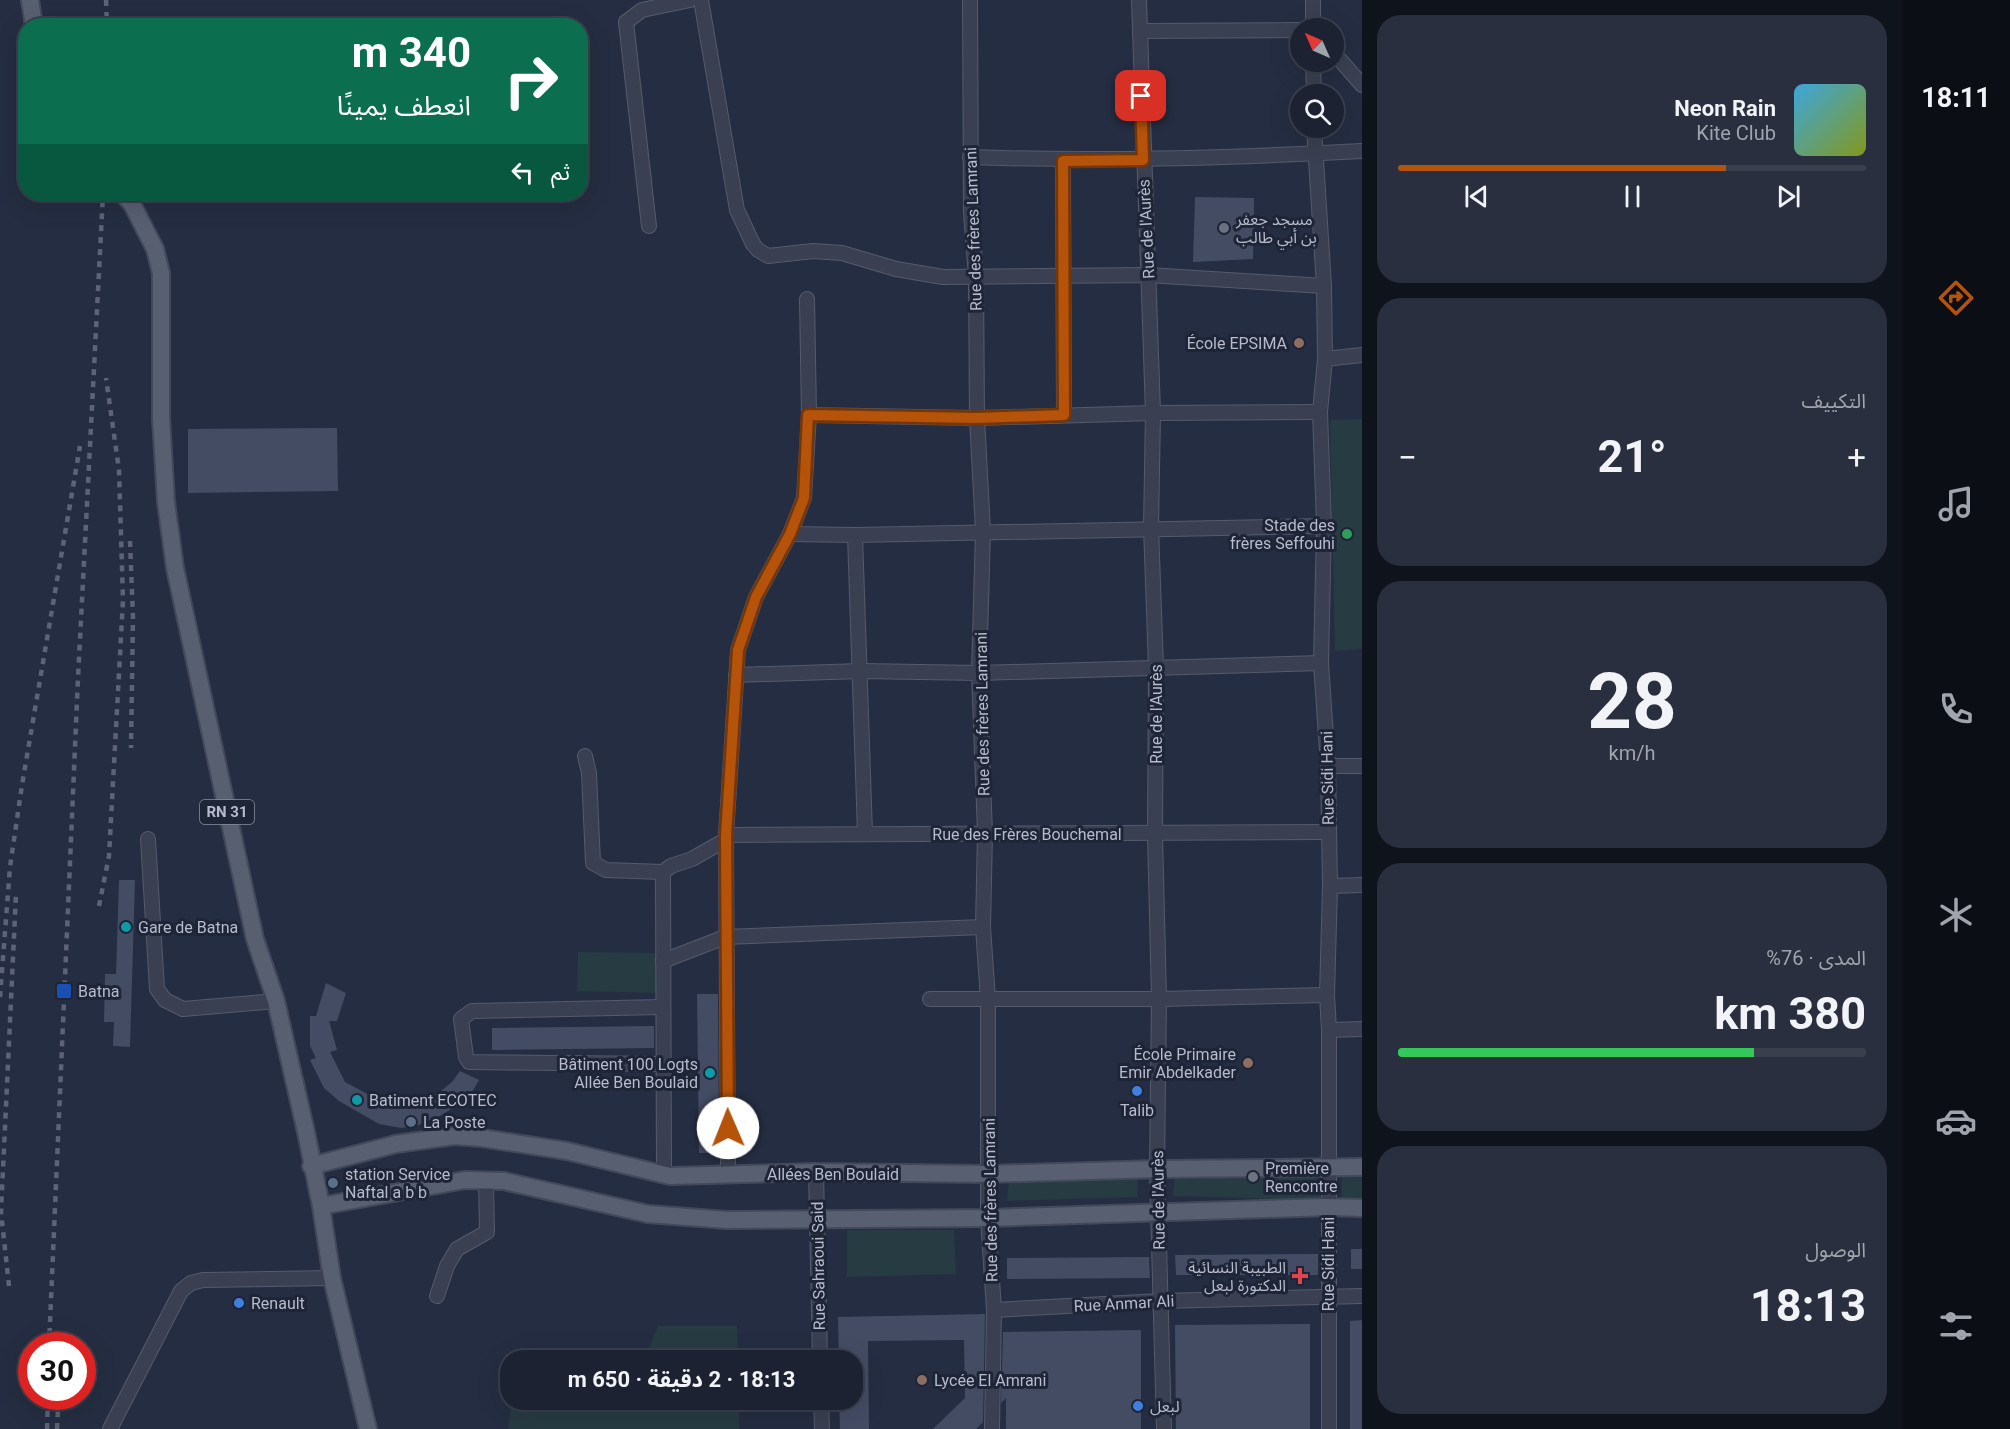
<!DOCTYPE html>
<html lang="ar">
<meta charset="utf-8">
<style>
body{margin:0;font-family:Roboto,"Noto Sans Arabic",sans-serif;background:#292f3e;color:#f1f3f6;direction:rtl;height:100vh;display:flex;flex-direction:column;font-size:22px;white-space:nowrap}
*{box-sizing:border-box;margin:0}
p{font-size:20px;color:#a0a4ac}
.icon{flex:none;width:33px;height:33px;fill:none;stroke:currentColor;stroke-width:2;stroke-linecap:round;stroke-linejoin:round}
.map{position:relative;flex:1;overflow:hidden;direction:ltr}
.panel{display:flex;flex-direction:column;gap:15px;padding:15px;background:#0f131c;width:540px}
.panel>*{flex:none}
.hud{position:absolute;left:18px;top:18px;width:570px;height:183px;border-radius:24px;box-shadow:0 6px 24px #0002,0 0 0 2px #3a3f4d;direction:rtl;background:#0b6e4f;color:#fff;overflow:hidden}
.needle{width:39px;rotate:315deg}
.buttons{position:absolute;left:1290px;top:18px;display:grid;gap:12px}
.buttons a{display:grid;place-items:center;width:54px;height:54px;border-radius:50%;background:#1c2232;box-shadow:0 6px 24px #0002,0 0 0 2px #3a3f4d;font-size:30px}
.speed{position:absolute;left:18px;top:1332px;display:flex;gap:12px;font-size:30px;font-weight:700;text-align:center}
.speed>*{display:grid;place-content:center;width:78px;height:78px;border-radius:50%;background:#1c2232;box-shadow:0 6px 24px #0002,0 0 0 2px #3a3f4d;line-height:1}
.speed .limit{border:9px solid #d22;background:#fff;color:#111}
.pin{position:absolute;display:grid;place-items:center;width:51px;height:51px;color:#fff;margin:-26px;border-radius:12px;box-shadow:0 3px 9px #0006}
.me{position:absolute;width:66px;margin:-33px;rotate:359deg;stroke-linejoin:round;filter:drop-shadow(0 0 4px #0008)}
.turn{display:flex;align-items:center;gap:21px;height:126px;padding:0 18px;font-size:27px}
.turn .icon{width:78px;height:78px;stroke-width:2.5}
.turn b{display:block;font-size:42px;line-height:51px}
.then{display:flex;align-items:center;height:57px;padding:0 18px;background:#0003;gap:12px;font-size:22px}
.big{font-size:45px;font-weight:700;line-height:1.1}
.panel .card{flex:1;display:flex;flex-direction:column;justify-content:center;gap:9px;min-width:0;padding:0 21px;border-radius:24px;background:#292f3e}
.panel .dial{align-items:center;gap:0}
.dial b{font-size:78px;line-height:1}
.song{display:flex;align-items:center;gap:18px}
.cover{width:72px;height:72px;border-radius:9px;background:linear-gradient(135deg,hsl(200 70% 55%),hsl(70 70% 35%))}
.played{height:6px;border-radius:3px;background:linear-gradient(90deg,#b45309 70%,#3a3f4d 70%)}
.keys{display:flex;justify-content:space-around;direction:ltr}
.heat{display:flex;justify-content:space-between;align-items:center;font-size:33px;direction:ltr}
.charge{height:9px;border-radius:4px;background:linear-gradient(90deg,#34c759 76%,#3a3f4d 0)}
.trip{position:absolute;left:500px;top:1350px;width:363px;height:60px;border-radius:24px;background:#1c2232;box-shadow:0 6px 24px #0002,0 0 0 2px #3a3f4d;font-weight:700;line-height:60px;text-align:center;direction:rtl}
main{display:flex;flex:1;min-height:0}
.menu{display:flex;flex-direction:column;width:108px;justify-content:space-around;align-items:center;background:#0b0e14;color:#a0a4ac}
.menu .icon{width:42px;height:42px}
.menu .on{color:#b45309}
.menu b{font-size:27px;color:#f1f3f6}
.map>svg:first-child{display:block}
</style>
<main>
<nav class="menu">
<b>18:11</b>
<svg class="icon on" aria-label="directions" viewBox="0 0 24 24"><path d="M12 3l9 9-9 9-9-9zM9 14v-3h6M13 9l2 2-2 2"/></svg>
<svg class="icon" aria-label="music" viewBox="0 0 24 24"><path d="M9 18V5l10-2v13"/><circle cx="6" cy="18" r="3"/><circle cx="16" cy="16" r="3"/></svg>
<svg class="icon" aria-label="phone" viewBox="0 0 24 24"><path d="M5 4h4l2 5-3 2q2 4 5 5l2-3 5 2v4C11 20 4 13 5 4z"/></svg>
<svg class="icon" aria-label="climate" viewBox="0 0 24 24"><path d="M12 3v18M4 7l16 10M4 17L20 7"/></svg>
<svg class="icon" aria-label="car" viewBox="0 0 24 24"><path d="M5 17H2v-5l4-1 3-4h7l3 4 3 1v5h-3M9 17h6M6 11h13"/><circle cx="7" cy="17" r="2"/><circle cx="17" cy="17" r="2"/></svg>
<svg class="icon" aria-label="filters" viewBox="0 0 24 24"><path d="M4 7h16M4 17h16"/><circle cx="9" cy="7" r="2"/><circle cx="15" cy="17" r="2"/></svg>
</nav>
<section class="panel">
<div class="card">
<div class="song"><i class="cover"></i><div><b>Neon Rain</b><p>Kite Club</p></div></div>
<div class="played"></div>
<div class="keys"><svg class="icon" aria-label="previous" viewBox="0 0 24 24"><path d="M18 5L8 12l10 7zM5 5v14"/></svg><svg class="icon" aria-label="pause" viewBox="0 0 24 24"><path d="M8 5v14M16 5v14"/></svg><svg class="icon" aria-label="next" viewBox="0 0 24 24"><path d="M6 5l10 7-10 7zM19 5v14"/></svg></div>
</div>
<div class="card"><p>التكييف</p>
<div class="heat"><a>−</a><b class="big">21°</b><a>+</a></div>
</div>
<div class="card dial"><b>28</b><p>km/h</p></div>
<div class="card"><p>المدى · 76%</p><b class="big">380 km</b><div class="charge"></div></div>
<div class="card"><p>الوصول</p><b class="big">18:13</b></div>
</section>
<div class="map">
<svg width="1362" height="1429" viewBox="0 0 1362 1429">
<rect width="100%" height="100%" fill="#252d42"/>
<g fill="#273b43">
<polygon points="1362,419 1362,649 1335,651 1330,420"/>
<polygon points="578,952 656,953 656,993 577,991"/>
<polygon points="1342,1173 1362,1173 1362,1199 1342,1200"/>
<polygon points="1138,1174 1137,1197 1007,1201 1009,1181"/>
<polygon points="1175,1176 1321,1177 1320,1200 1173,1196"/>
<polygon points="847,1230 954,1230 956,1274 847,1277"/>
<polygon points="658,1326 737,1326 738,1360 644,1360"/>
<polygon points="515,1349 581,1360 514,1360"/>
<polygon points="511,1400 739,1400 739,1429 508,1429"/>
</g>
<g fill="#444c64">
<polygon points="1195,197 1254,198 1253,259 1193,262"/>
<polygon points="337,428 338,491 188,493 188,429"/>
<polygon points="119,880 135,880 130,1047 113,1046 114,1022 104,1022 105,974 116,974"/>
<polygon points="326,983 346,993 337,1021 329,1021 337,1050 330,1052 345,1082 384,1103 406,1105 420,1103 441,1091 452,1082 460,1071 479,1080 472,1092 459,1104 440,1116 416,1126 401,1128 379,1124 339,1101 324,1088 310,1060 316,1058 310,1046 310,1016 316,1016"/>
<polygon points="697,994 718,994 719,1153 699,1153"/>
<polygon points="654,1026 654,1048 492,1050 492,1028"/>
<rect x="1351" y="1249" width="11" height="20"/>
<polygon points="1318,1254 1318,1275 1176,1275 1175,1255"/>
<polygon points="1149,1257 1150,1278 1007,1279 1007,1258"/>
<polygon points="985,1314 983,1422 976,1429 933,1429 965,1398 964,1340 868,1341 869,1429 840,1429 839,1400 852,1400 852,1360 839,1360 838,1317"/>
<polygon points="1362,1320 1362,1429 1350,1429 1350,1321"/>
<polygon points="1310,1324 1310,1429 1176,1429 1175,1325"/>
<polygon points="1141,1330 1141,1429 1006,1429 1006,1398 1001,1403 1003,1332"/>
</g>
<g fill="none" stroke-linecap="round" stroke-linejoin="round">
<g stroke="#555b6c" stroke-width="16">
<g id="minor">
<polyline points="701,0 737,210 753,244 758,250 768,256 813,251 842,253 896,269 943,277 1148,275 1324,286"/>
<polyline points="970,0 971,213 976,276 977,418 983,531 979,673 985,833 983,927 988,999 988,1218 994,1310 992,1429"/>
<polyline points="1139,0 1153,413 1151,527 1156,667 1155,834 1159,999 1157,1169 1164,1429"/>
<polyline points="1313,28 1313,0"/>
<polyline points="1140,31 1300,30"/>
<polyline points="1334,53 1362,85"/>
<polyline points="1313,62 1314,94"/>
<polyline points="1314,128 1324,286 1325,359 1320,412 1324,526 1321,663 1328,766 1330,886 1327,995 1329,1030 1329,1429"/>
<path d="M 970,157 C 1101,162 1231,158 1362,151"/>
<polyline points="1063,161 1064,415"/>
<polyline points="649,226 626,22 642,10 690,0"/>
<polyline points="1325,359 1362,355"/>
<polyline points="809,415 977,418 1153,413 1320,412"/>
<polyline points="790,534 855,535 1324,526"/>
<polyline points="855,535 865,834"/>
<polyline points="736,675 861,671 979,673 1321,663"/>
<polyline points="585,756 589,773 593,863 606,870 663,872 664,1174"/>
<polyline points="1328,766 1362,766"/>
<polyline points="726,835 1328,832"/>
<polyline points="148,839 157,989 165,1000 183,1009 276,1001"/>
<polyline points="663,872 671,866 692,859 720,843"/>
<polyline points="1330,886 1362,885"/>
<polyline points="663,961 725,937 983,927"/>
<polyline points="930,999 1159,999 1327,995"/>
<polyline points="663,1007 472,1011 461,1019 466,1057 469,1062 663,1064"/>
<polyline points="1329,1030 1362,1029"/>
<polyline points="816,1172 820,1360"/>
<polyline points="728,1176 726,835 738,650 756,597 790,534 804,498 809,415 807,299"/>
<polyline points="437,1296 447,1266 457,1249 487,1232 486,1181"/>
<polyline points="994,1310 1160,1301 1362,1296"/>
<polyline points="821,1400 822,1429"/>
<polyline points="110,1429 181,1291 191,1283 203,1280 332,1278"/>
</g>
</g>
<g stroke="#43495b" stroke-width="20">
<g id="major">
<polyline points="30,0 34,26"/>
<polyline points="123,194 132,204 155,249 161,273 161,418 166,502 175,568 255,939 276,1001 306,1132 321,1206 332,1278 368,1429"/>
<polyline points="311,1166 396,1144 454,1136 482,1138 567,1151 670,1176 816,1172 988,1174 1157,1169 1362,1167"/>
<polyline points="321,1206 465,1180 504,1181 648,1214 727,1220 988,1218 1328,1207 1362,1208"/>
</g>
</g>
<use href="#minor" stroke="#3a4051" stroke-width="14"/>
<use href="#major" stroke="#585f71" stroke-width="16"/>
<g stroke="#5c6378" stroke-width="4.5" stroke-dasharray="6 6" stroke-linecap="butt">
<polyline points="106,0 107,26"/>
<polyline points="130,541 133,617 131,748"/>
<polyline points="99,906 109,856 123,600 119,470 106,378"/>
<polyline points="0,997 10,867 22,785 80,446"/>
<polyline points="9,1286 1,1212 16,894"/>
<polyline points="49,1346 78,678 103,194"/>
<polyline points="47,1429 48,1396"/>
<polyline points="57,1429 58,1409"/>
</g>
</g>
<g fill="none" stroke-linecap="round" stroke-linejoin="round">
<g stroke="#753606" stroke-width="15">
<polyline id="route" points="728,1128 726,835 738,650 756,597 790,534 804,498 808,415 977,418 1064,415 1063,161 1143,160 1141,96"/>
</g>
<use href="#route" stroke="#b45309" stroke-width="10"/>
</g>
<g fill="#6b7280" stroke="#1e2537" stroke-width="2">
<circle cx="1224" cy="228" r="6"/>
<circle cx="1253" cy="1177" r="6"/>
</g>
<g fill="#8d6e63" stroke="#1e2537" stroke-width="2">
<circle cx="1299" cy="343" r="6"/>
<circle cx="1248" cy="1063" r="6"/>
<circle cx="922" cy="1380" r="6"/>
</g>
<circle fill="#2e9e5b" stroke="#1e2537" stroke-width="2" cx="1347" cy="534" r="6"/>
<g fill="#0f9aa8" stroke="#1e2537" stroke-width="2">
<circle cx="126" cy="927" r="6"/>
<circle cx="710" cy="1073" r="6"/>
<circle cx="357" cy="1100" r="6"/>
</g>
<rect fill="#1a4fb4" stroke="#1e2537" stroke-width="2" x="56" y="983" width="16" height="16" rx="3"/>
<g fill="#3f7fe0" stroke="#1e2537" stroke-width="2">
<circle cx="1137" cy="1091" r="6"/>
<circle cx="239" cy="1303" r="6"/>
<circle cx="1138" cy="1406" r="6"/>
</g>
<g fill="#5c6f8a" stroke="#1e2537" stroke-width="2">
<circle cx="411" cy="1122" r="6"/>
<circle cx="333" cy="1183" r="6"/>
</g>
<path fill="#e0444e" stroke="#1e2537" stroke-width="2" d="M1297 1267h6v6h6v6h-6v6h-6v-6h-6v-6h6z"/>
<g text-anchor="middle" stroke-width="6" stroke-linejoin="round" paint-order="stroke">
<rect fill="#1e2537" stroke="#898e9f" stroke-width="1.5" x="200" y="800" width="54" height="24" rx="4.5"/>
<g font-size="15" font-weight="bold" fill="#b7bbcc">
<text x="227" y="817">RN 31</text>
</g>
<g font-size="16" fill="#b7bbcc" stroke="#1e2537" text-anchor="start">
<text x="1236" y="225">مسجد جعفر<tspan x="1236" dy="18">بن أبي طالب</tspan></text>
<text x="1287" y="349" text-anchor="end">École EPSIMA</text>
<text x="1335" y="531" text-anchor="end">Stade des<tspan x="1335" dy="18">frères Seffouhi</tspan></text>
<text x="138" y="933">Gare de Batna</text>
<text x="78" y="997">Batna</text>
<text x="1236" y="1060" text-anchor="end">École Primaire<tspan x="1236" dy="18">Emir Abdelkader</tspan></text>
<text x="698" y="1070" text-anchor="end">Bâtiment 100 Logts<tspan x="698" dy="18">Allée Ben Boulaid</tspan></text>
<text x="369" y="1106">Batiment ECOTEC</text>
<text x="1137" y="1116" text-anchor="middle">Talib</text>
<text x="423" y="1128">La Poste</text>
<text x="1265" y="1174">Première<tspan x="1265" dy="18">Rencontre</tspan></text>
<text x="345" y="1180">station Service<tspan x="345" dy="18">Naftal a b b</tspan></text>
<text x="1286" y="1273" text-anchor="end">الطبيبة النسائية<tspan x="1286" dy="18">الدكتورة لبعل</tspan></text>
<text x="251" y="1309">Renault</text>
<text x="934" y="1386">Lycée El Amrani</text>
<text x="1150" y="1412">لبعل</text>
</g>
<g font-size="16" fill="#b7bbcc" stroke="#1e2537">
<text transform="translate(973 229) rotate(-92)" y="6">Rue des frères Lamrani</text>
<text transform="translate(1146 229) rotate(-93)" y="6">Rue de l'Aurès</text>
<text transform="translate(982 714) rotate(-91)" y="6">Rue des frères Lamrani</text>
<text transform="translate(1156 714) rotate(-90)" y="6">Rue de l'Aurès</text>
<text transform="translate(1327 778) rotate(-91)" y="6">Rue Sidi Hani</text>
<text x="1027" y="840">Rue des Frères Bouchemal</text>
<text x="833" y="1180">Allées Ben Boulaid</text>
<text transform="translate(990 1200) rotate(-91)" y="6">Rue des frères Lamrani</text>
<text transform="translate(1158 1200) rotate(-91)" y="6">Rue de l'Aurès</text>
<text transform="translate(1328 1264) rotate(-90)" y="6">Rue Sidi Hani</text>
<text transform="translate(818 1266) rotate(-91)" y="6">Rue Sahraoui Said</text>
<text transform="translate(1124 1303) rotate(-3)" y="6">Rue Anmar Ali</text>
</g>
</g>
</svg>
<div class="buttons">
<a><svg class="needle" viewBox="-14 -14 28 28"><path d="M0-13l5 13h-10z" fill="#e53935"/><path d="M0 13l5-13h-10z" fill="#a0a4ac"/></svg></a>
<a><svg class="icon" aria-label="search" viewBox="0 0 24 24"><circle cx="10" cy="10" r="6"/><path d="M15 15l6 6"/></svg></a>
</div>
<div class="speed"><div class="limit">30</div></div>
<div class="pin" style="left:1141px;top:96px;background:#d93025"><svg class="icon" aria-label="arrive" viewBox="0 0 24 24"><path d="M6 21V4h12l-3 4 3 4H6"/></svg></div>
<svg class="me" style="left:728px;top:1128px" viewBox="-20 -20 40 40"><circle r="19" fill="#fff"/><path d="M0-13L10 11 0 6-10 11z" fill="#b45309"/></svg>
<div class="trip">18:13 · 2 دقيقة · 650 m</div>
<div class="hud">
<div class="turn"><svg class="icon" aria-label="right" viewBox="0 0 24 24"><path d="M7 20v-9h11M14 6l5 5-5 5"/></svg><div><b>340 m</b>انعطف يمينًا</div></div>
<div class="then">ثم<svg class="icon" aria-label="left" viewBox="0 0 24 24"><path d="M17 20v-9H6M10 6l-5 5 5 5"/></svg></div>
</div>
</div>
</main>
